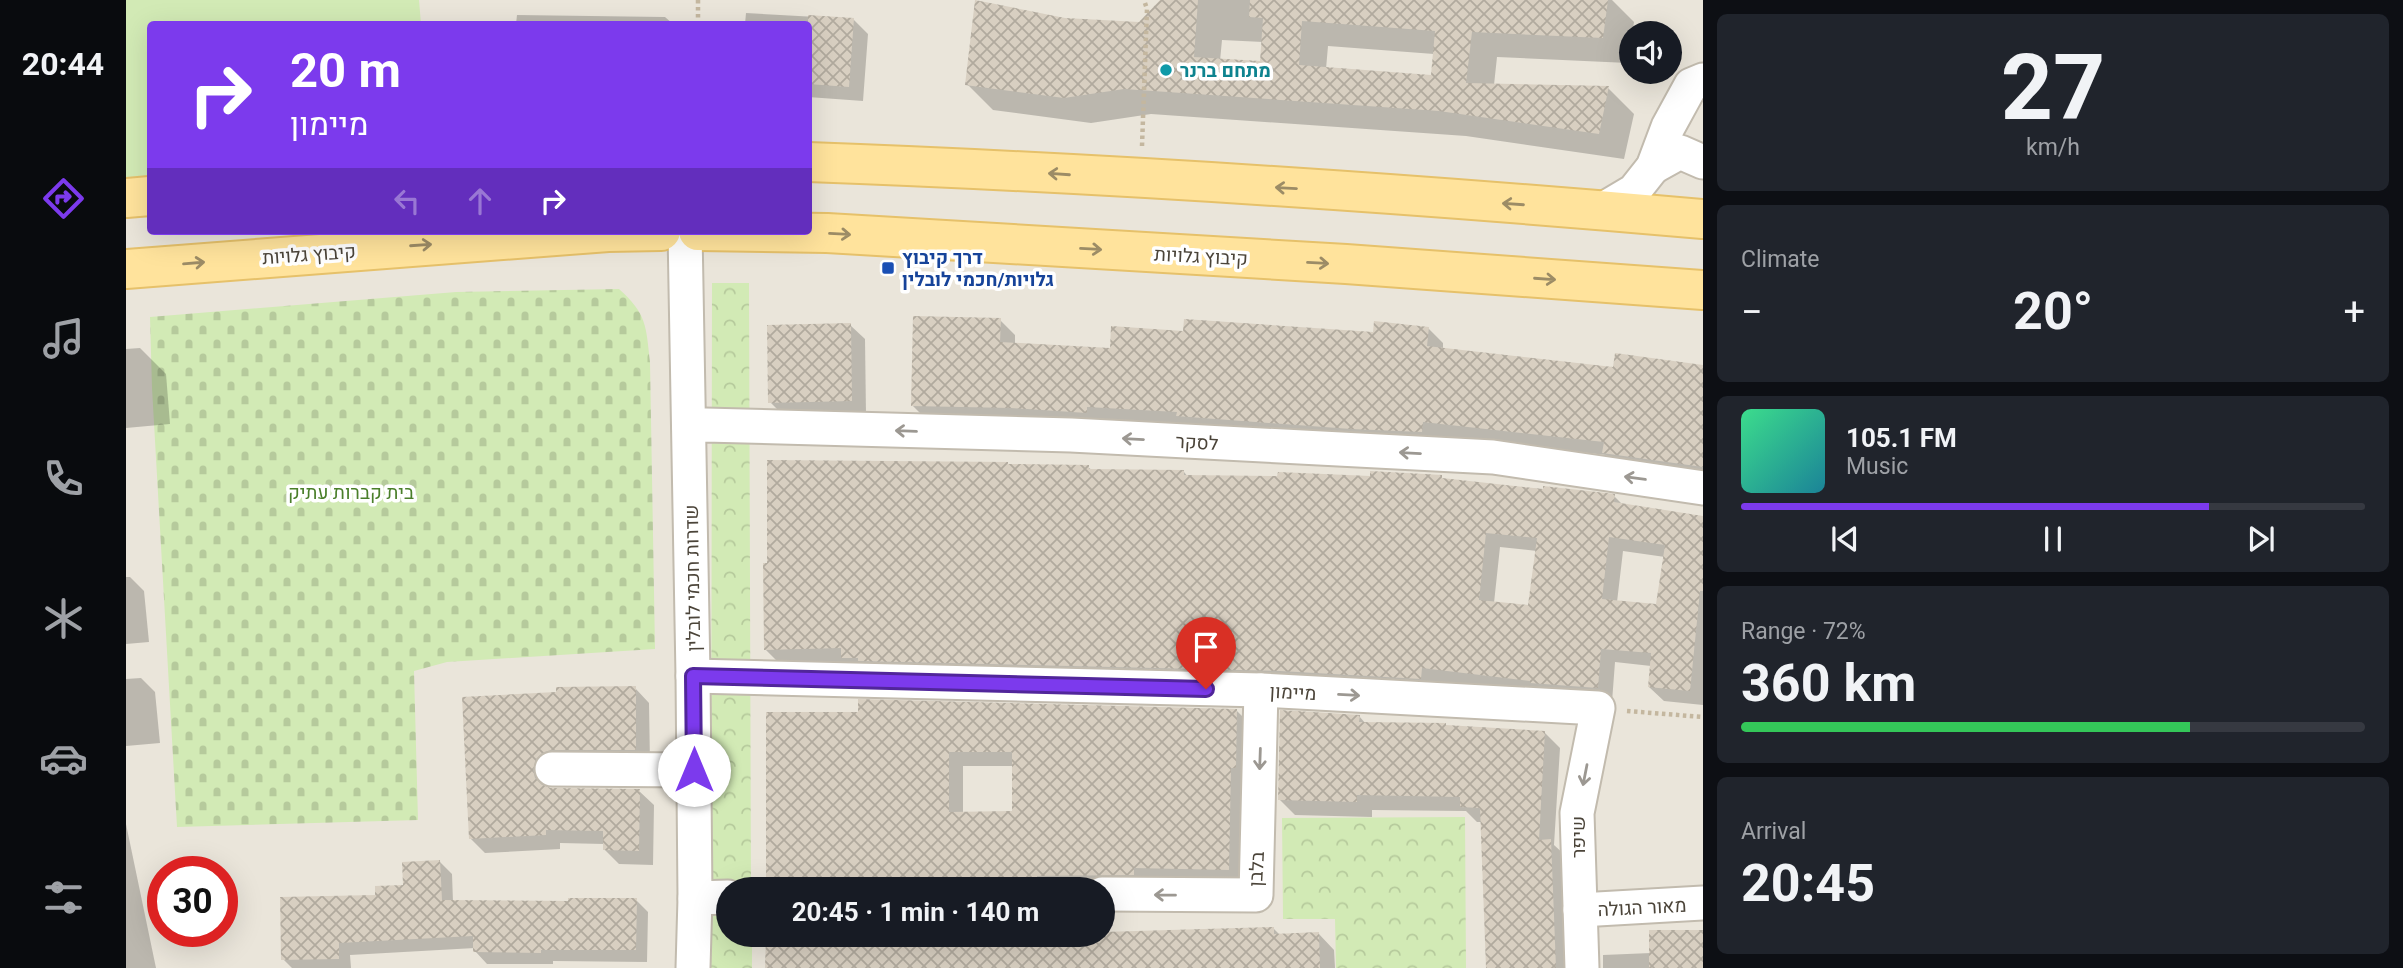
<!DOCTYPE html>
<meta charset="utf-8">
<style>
body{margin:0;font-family:Roboto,Heebo,sans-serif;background:#20242c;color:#f1f3f6;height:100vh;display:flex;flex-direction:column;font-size:26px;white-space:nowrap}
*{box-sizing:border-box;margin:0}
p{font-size:23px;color:#9ea1a6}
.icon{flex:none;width:38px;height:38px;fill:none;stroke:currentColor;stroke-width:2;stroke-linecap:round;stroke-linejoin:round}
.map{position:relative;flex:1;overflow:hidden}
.panel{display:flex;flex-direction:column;gap:14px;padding:14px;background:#0d0f14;width:700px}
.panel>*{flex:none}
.guide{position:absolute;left:21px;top:21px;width:665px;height:214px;border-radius:7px;box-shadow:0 7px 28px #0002;background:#7c3aed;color:#fff;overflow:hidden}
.fabs{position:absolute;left:1493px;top:21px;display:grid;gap:14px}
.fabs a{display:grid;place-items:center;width:63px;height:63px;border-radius:50%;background:#171b24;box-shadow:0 7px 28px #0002;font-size:35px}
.speed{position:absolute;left:21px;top:856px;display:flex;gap:14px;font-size:35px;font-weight:700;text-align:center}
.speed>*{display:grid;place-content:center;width:91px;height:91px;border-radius:50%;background:#171b24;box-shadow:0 7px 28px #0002;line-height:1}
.speed .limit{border:10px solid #d22;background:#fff;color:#111}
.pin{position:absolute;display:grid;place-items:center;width:60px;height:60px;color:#fff;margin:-72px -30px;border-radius:50% 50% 50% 0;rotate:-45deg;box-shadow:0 0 7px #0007}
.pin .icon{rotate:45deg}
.me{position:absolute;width:77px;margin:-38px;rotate:0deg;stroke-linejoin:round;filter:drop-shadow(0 0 5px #0008)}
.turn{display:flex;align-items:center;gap:24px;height:147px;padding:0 28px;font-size:32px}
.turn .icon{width:91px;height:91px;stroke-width:2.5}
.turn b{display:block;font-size:49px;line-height:60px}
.lanes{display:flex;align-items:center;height:66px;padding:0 28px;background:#0003;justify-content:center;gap:35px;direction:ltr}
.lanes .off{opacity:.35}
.big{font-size:52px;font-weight:700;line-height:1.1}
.panel .card{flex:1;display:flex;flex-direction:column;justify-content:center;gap:10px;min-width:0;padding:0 24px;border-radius:10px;background:#20242c}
.panel .dial{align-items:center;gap:0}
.dial b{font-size:91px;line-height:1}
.song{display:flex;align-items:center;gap:21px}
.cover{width:84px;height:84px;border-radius:10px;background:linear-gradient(135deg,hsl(150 70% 55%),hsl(190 70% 35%))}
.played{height:7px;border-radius:4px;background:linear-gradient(90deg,#7c3aed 75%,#363941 75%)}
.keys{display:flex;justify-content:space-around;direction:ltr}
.heat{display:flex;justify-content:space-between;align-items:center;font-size:38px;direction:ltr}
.charge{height:10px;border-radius:5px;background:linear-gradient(90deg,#34c759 72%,#363941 0)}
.trip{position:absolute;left:590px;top:877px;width:399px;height:70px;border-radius:35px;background:#171b24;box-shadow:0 7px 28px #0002;font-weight:700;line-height:70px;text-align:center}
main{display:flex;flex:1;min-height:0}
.tabs{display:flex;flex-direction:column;width:126px;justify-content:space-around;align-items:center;background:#090b0e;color:#9ea1a6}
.tabs .icon{width:49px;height:49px}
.tabs .selected{color:#7c3aed}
.tabs b{font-size:32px;color:#f1f3f6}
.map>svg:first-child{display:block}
</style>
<main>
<nav class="tabs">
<b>20:44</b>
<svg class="icon selected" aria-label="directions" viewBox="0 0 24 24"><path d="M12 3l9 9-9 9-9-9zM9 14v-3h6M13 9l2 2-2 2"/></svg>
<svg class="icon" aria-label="music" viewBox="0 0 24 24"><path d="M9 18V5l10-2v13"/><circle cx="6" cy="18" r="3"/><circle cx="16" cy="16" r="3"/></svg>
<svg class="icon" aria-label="phone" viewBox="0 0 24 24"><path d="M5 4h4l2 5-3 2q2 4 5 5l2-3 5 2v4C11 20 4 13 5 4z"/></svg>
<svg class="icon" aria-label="climate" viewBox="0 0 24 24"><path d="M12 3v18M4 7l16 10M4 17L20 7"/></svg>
<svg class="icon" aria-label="car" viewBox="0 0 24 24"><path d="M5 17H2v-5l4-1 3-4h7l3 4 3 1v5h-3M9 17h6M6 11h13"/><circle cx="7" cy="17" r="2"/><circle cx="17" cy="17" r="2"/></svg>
<svg class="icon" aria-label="filters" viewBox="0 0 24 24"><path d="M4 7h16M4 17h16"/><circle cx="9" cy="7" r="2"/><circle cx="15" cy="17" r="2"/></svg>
</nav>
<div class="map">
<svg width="1577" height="968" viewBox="0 0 1577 968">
<defs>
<pattern id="cemetery-stones" width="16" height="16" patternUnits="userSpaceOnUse" patternTransform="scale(1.75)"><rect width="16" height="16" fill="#d2eab5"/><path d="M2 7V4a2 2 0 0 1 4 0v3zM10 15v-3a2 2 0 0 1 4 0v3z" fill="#b6ca9c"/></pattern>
<pattern id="park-crowns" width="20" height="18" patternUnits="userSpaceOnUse" patternTransform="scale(1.75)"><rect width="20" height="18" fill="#d2eab5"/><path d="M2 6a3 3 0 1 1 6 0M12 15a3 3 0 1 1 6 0" fill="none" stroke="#b6ca9c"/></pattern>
<pattern id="building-cross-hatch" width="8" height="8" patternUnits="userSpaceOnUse" patternTransform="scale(1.75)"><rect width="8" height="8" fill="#d8cfc1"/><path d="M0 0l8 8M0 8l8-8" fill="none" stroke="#b1aa9e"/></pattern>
</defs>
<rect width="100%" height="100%" fill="#f6f3ec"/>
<path fill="#eae5da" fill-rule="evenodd" d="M 0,0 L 1577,0 L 1577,968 L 0,968 ZM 24,24 L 682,24 L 682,231 L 24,231 ZM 1505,33 L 1544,33 L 1544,72 L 1505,72 ZM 37,872 L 96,872 L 96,931 L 37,931 ZM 602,889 L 976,889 L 976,934 L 602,934 Z"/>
<path fill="url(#cemetery-stones)" d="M 493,289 C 521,314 520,326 524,362 L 529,649 L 321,662 L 288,671 L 292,820 L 51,827 L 26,388 L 24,317 L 330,292 Z"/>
<g fill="url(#park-crowns)">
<polygon points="586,283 623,283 625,889 602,889 602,934 626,935 626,968 585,968"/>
<polygon points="1339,817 1340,968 1210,968 1209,919 1157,919 1156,818"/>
</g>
<polygon fill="#d2eab5" points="0,0 293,0 295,24 24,24 24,177 0,179"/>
<g fill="#0003" fill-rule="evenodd">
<path d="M 1037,0 L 1486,0 L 1508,22 L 1502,63 L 1371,57 L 1368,85 L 1482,88 L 1508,114 L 1498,159 L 1340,136 L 1025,114 L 965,123 L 867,110 L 841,84 L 939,19 L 1014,24 ZM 1096,40 L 1137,42 L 1136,63 L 1094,61 ZM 1202,46 L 1308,54 L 1307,77 L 1200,69 Z"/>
<polygon points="620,13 727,19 742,34 737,101 682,97 682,24 619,24"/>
<polygon points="391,15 539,17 547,24 390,24"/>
<polygon points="874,320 889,335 889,345 985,350 1058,333 1249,334 1302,328 1317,343 1317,350 1489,369 1577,366 1577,479 1493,468 1480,455 1311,436 1310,446 801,420 786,405"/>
<polygon points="724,325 739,339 740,415 659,417 644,402"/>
<polygon points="14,348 40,374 44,424 0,428 0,349"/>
<path d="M 882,464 L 884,466 L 962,467 L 967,471 L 1058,472 L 1062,477 L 1315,477 L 1319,480 L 1488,496 L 1497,505 L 1577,517 L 1577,705 L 1538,701 L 1523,687 L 1525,666 L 1489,662 L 1486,702 L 1310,682 L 1309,693 L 731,671 L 722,662 L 654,664 L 639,649 ZM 1374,547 L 1411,551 L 1404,607 L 1368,603 ZM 1497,551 L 1539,557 L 1531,605 L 1491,602 Z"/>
<polygon points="0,577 4,577 18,591 23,642 0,644"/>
<polygon points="15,678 29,692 34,743 0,746 0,679"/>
<polygon points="509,688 523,703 524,764 421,784 422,789 513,791 528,805 527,865 493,864 478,849 478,844 434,843 434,849 359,853 344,838 338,699"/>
<path d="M 1110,710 L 1125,725 L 1117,884 L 976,889 L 653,889 L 642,877 L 642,714 ZM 837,766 L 888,766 L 888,813 L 837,814 Z"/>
<polygon points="1233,716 1240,724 1418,732 1434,748 1428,845 1440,856 1448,968 1362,968 1357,822 1351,822 1340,811 1246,810 1246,817 1169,815 1153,799"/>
<polygon points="0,824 30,968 0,968"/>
<polygon points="313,861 326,874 327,902 444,903 510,900 522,912 521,962 427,961 427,964 361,964 349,951 349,948 224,955 225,968 166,968 157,959 251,897 279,887"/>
<polygon points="1148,929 1154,935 1192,933 1208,950 1209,968 641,968 641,934 807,934 810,938"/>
<polygon points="1577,932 1577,968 1477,968 1477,955 1525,953"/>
</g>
<g fill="url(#building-cross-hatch)" fill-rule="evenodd">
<path d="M 849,0 L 939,18 L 1013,22 L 1034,0 L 1072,0 L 1068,57 L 1134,61 L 1137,18 L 1123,17 L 1124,0 L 1482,0 L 1477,38 L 1346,32 L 1340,83 L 1483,86 L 1473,134 L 1313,111 L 998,89 L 938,98 L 839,85 ZM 1176,21 L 1309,31 L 1305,75 L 1173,65 Z"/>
<polygon points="682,15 728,18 723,87 682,84"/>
<polygon points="787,316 875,318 874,342 984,348 985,326 1057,331 1058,319 1247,332 1248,321 1303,327 1301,346 1487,367 1489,353 1577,365 1577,467 1476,453 1478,442 1297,422 1296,432 1225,429 1050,416 1051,412 961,407 961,413 885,408 785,406"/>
<polygon points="725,323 726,401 642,403 641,325"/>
<path d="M 641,460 L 882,462 L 882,464 L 963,465 L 963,469 L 1058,470 L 1058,475 L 1151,476 L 1152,472 L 1244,476 L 1244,471 L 1316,475 L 1316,478 L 1417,489 L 1417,486 L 1489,494 L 1488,502 L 1577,516 L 1577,591 L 1574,591 L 1564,691 L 1522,687 L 1525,653 L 1475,649 L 1472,688 L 1404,683 L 1404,681 L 1296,668 L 1295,679 L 1154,671 L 732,661 L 732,658 L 715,658 L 715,648 L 638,650 L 637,563 L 641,563 ZM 1360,533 L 1411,538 L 1402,605 L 1353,600 ZM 1483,537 L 1539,545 L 1530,604 L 1476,599 Z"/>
<polygon points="510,686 510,750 425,750 416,753 410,759 407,770 409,778 416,785 425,788 514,789 513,851 477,850 477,831 420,830 420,835 343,839 336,697 430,692 430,687"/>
<path d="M 732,699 L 1111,709 L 1110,768 L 1105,768 L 1103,870 L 1008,868 L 1008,875 L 911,876 L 911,879 L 741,881 L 741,878 L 640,878 L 640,712 L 732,712 ZM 823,752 L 886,752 L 886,811 L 823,812 Z"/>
<polygon points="1154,710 1234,715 1233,722 1320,723 1320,725 1419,731 1413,840 1425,839 1430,968 1360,968 1354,808 1334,807 1334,797 1231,795 1231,802 1152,800"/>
<polygon points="314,860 316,900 442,901 442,898 511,898 510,950 415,950 415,953 347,952 347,936 213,943 213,959 155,960 154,897 249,895 249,886 277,885 276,862"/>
<polygon points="1148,927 1148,934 1193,932 1194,968 639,968 640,934 805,934 805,937 976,934 976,932"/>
<rect x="1523" y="930" width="54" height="38"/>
</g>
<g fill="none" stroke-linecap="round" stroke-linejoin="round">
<g stroke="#c2bbae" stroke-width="37">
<g id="minor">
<polyline points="1527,167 1554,152 1577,162"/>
<polyline points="1476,210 1508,191 1527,167 1542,127 1565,85 1577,80"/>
<polyline points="559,231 567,676 569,898 567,968"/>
<polyline points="563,427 579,425 945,435 1367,457 1577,488"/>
<polyline points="567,676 1135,690 1472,708 1451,813 1456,968"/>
<polyline points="426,769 568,770"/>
<polyline points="976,894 1130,895 1135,690"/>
<polyline points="569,898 602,897"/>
<polyline points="1454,910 1577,903"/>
</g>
</g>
<g stroke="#e6c16a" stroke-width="42">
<g id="major">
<path d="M 682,162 C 981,173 1279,193 1577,219"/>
<polyline points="0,198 24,196"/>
<polyline points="572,231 701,233 1220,264 1577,290"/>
<polyline points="0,269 482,232 535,231"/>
</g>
</g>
<g stroke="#c4b79f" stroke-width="4.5" stroke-dasharray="3.5 3.5" stroke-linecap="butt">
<polyline points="572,0 572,24"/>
<polyline points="1016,146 1021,9 1018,0"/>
<polyline points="1501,711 1577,717"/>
</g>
<use href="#minor" stroke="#fff" stroke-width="33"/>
<use href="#major" stroke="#ffe39c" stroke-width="38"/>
</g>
<defs><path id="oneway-shaft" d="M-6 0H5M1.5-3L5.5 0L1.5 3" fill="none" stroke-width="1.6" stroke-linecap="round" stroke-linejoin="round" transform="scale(1.75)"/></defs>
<g stroke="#9c8c66">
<use href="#oneway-shaft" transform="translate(933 174) rotate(-176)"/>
<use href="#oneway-shaft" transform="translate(1160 188) rotate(-177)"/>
<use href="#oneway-shaft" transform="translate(1387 204) rotate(-176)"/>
<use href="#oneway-shaft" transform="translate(714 234) rotate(3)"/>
<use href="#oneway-shaft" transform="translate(295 245) rotate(-4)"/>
<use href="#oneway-shaft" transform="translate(965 249) rotate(3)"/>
<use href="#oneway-shaft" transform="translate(68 263) rotate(-5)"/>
<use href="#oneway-shaft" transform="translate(1192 263) rotate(3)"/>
<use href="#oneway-shaft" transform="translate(1419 279) rotate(4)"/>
</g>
<g stroke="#9c9892">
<use href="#oneway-shaft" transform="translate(780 431) rotate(-178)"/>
<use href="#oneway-shaft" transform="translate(1007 439) rotate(-177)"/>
<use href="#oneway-shaft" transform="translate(1284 453) rotate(-177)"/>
<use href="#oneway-shaft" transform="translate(1509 478) rotate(-172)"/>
<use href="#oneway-shaft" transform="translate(1223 695) rotate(3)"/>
<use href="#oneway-shaft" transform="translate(1134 759) rotate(92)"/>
<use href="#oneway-shaft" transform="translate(1459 775) rotate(101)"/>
<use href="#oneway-shaft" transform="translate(1039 895) rotate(-179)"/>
</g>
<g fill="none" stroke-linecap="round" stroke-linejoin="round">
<g stroke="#51269a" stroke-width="18">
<polyline id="route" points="568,770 567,676 1080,689"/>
</g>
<use href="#route" stroke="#7c3aed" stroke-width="12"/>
</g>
<circle fill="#0f9aa8" stroke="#fff" stroke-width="2.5" cx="1040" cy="70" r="7"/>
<rect fill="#1a4fb4" stroke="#fff" stroke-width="2.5" x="755" y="261" width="14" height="14" rx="3.5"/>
<g text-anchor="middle" stroke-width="7" stroke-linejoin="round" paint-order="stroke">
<g font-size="19" font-weight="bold" fill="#0d838f" stroke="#fff" text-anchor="start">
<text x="1054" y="77">מתחם ברנר</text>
</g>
<g font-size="19" fill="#4b4439" stroke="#fff">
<text transform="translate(183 254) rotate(-4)" y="7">קיבוץ גלויות</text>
<text transform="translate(1075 256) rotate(3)" y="7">קיבוץ גלויות</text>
<text transform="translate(1071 442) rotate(3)" y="7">לסקר</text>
<text transform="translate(566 578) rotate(-91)" y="7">שדרות חכמי לובלין</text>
<text transform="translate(1167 692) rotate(3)" y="7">מיימון</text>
<text transform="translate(1452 837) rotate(-90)" y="7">שיפר</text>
<text transform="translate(1130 869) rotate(-87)" y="7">בלבן</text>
<text transform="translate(1516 907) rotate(-3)" y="7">מאור הגולה</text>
</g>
<g font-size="19" font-weight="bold" fill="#164399" stroke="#fff" text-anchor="start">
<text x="776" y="264">דרך קיבוץ<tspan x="776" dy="22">גלויות/חכמי לובלין</tspan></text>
</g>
<g font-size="19" fill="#4a7f2a" stroke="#fff">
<text x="225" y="499">בית קברות עתיק</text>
</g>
</g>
</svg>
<div class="fabs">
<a><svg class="icon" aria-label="sound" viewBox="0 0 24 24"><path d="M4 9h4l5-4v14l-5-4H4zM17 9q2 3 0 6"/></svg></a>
</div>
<div class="speed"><div class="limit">30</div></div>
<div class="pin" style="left:1080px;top:689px;background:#d93025"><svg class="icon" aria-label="arrive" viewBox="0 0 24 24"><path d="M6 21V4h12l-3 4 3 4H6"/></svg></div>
<svg class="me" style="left:568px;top:770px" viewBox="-20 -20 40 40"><circle r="19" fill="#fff"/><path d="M0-13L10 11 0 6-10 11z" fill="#7c3aed"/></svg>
<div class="trip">20:45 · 1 min · 140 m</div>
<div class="guide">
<div class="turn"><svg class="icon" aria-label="right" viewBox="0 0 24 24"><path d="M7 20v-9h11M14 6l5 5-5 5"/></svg><div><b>20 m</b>מיימון</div></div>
<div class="lanes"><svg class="icon off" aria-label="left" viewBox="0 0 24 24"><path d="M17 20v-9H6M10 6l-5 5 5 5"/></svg><svg class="icon off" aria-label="ahead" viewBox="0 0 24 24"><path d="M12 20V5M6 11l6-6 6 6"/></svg><svg class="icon" aria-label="right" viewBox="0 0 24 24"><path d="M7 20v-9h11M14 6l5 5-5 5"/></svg></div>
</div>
</div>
<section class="panel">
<div class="card dial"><b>27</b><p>km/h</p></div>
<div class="card"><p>Climate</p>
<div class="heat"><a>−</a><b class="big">20°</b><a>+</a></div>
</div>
<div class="card">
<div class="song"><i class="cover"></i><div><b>105.1 FM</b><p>Music</p></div></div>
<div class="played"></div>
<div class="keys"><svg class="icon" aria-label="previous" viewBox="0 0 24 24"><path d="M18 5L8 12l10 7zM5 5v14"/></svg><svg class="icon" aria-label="pause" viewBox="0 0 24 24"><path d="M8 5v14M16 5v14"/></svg><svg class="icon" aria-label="next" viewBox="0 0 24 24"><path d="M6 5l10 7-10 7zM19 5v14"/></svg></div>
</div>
<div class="card"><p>Range · 72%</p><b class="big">360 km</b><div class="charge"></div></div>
<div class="card"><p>Arrival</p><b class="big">20:45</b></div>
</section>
</main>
